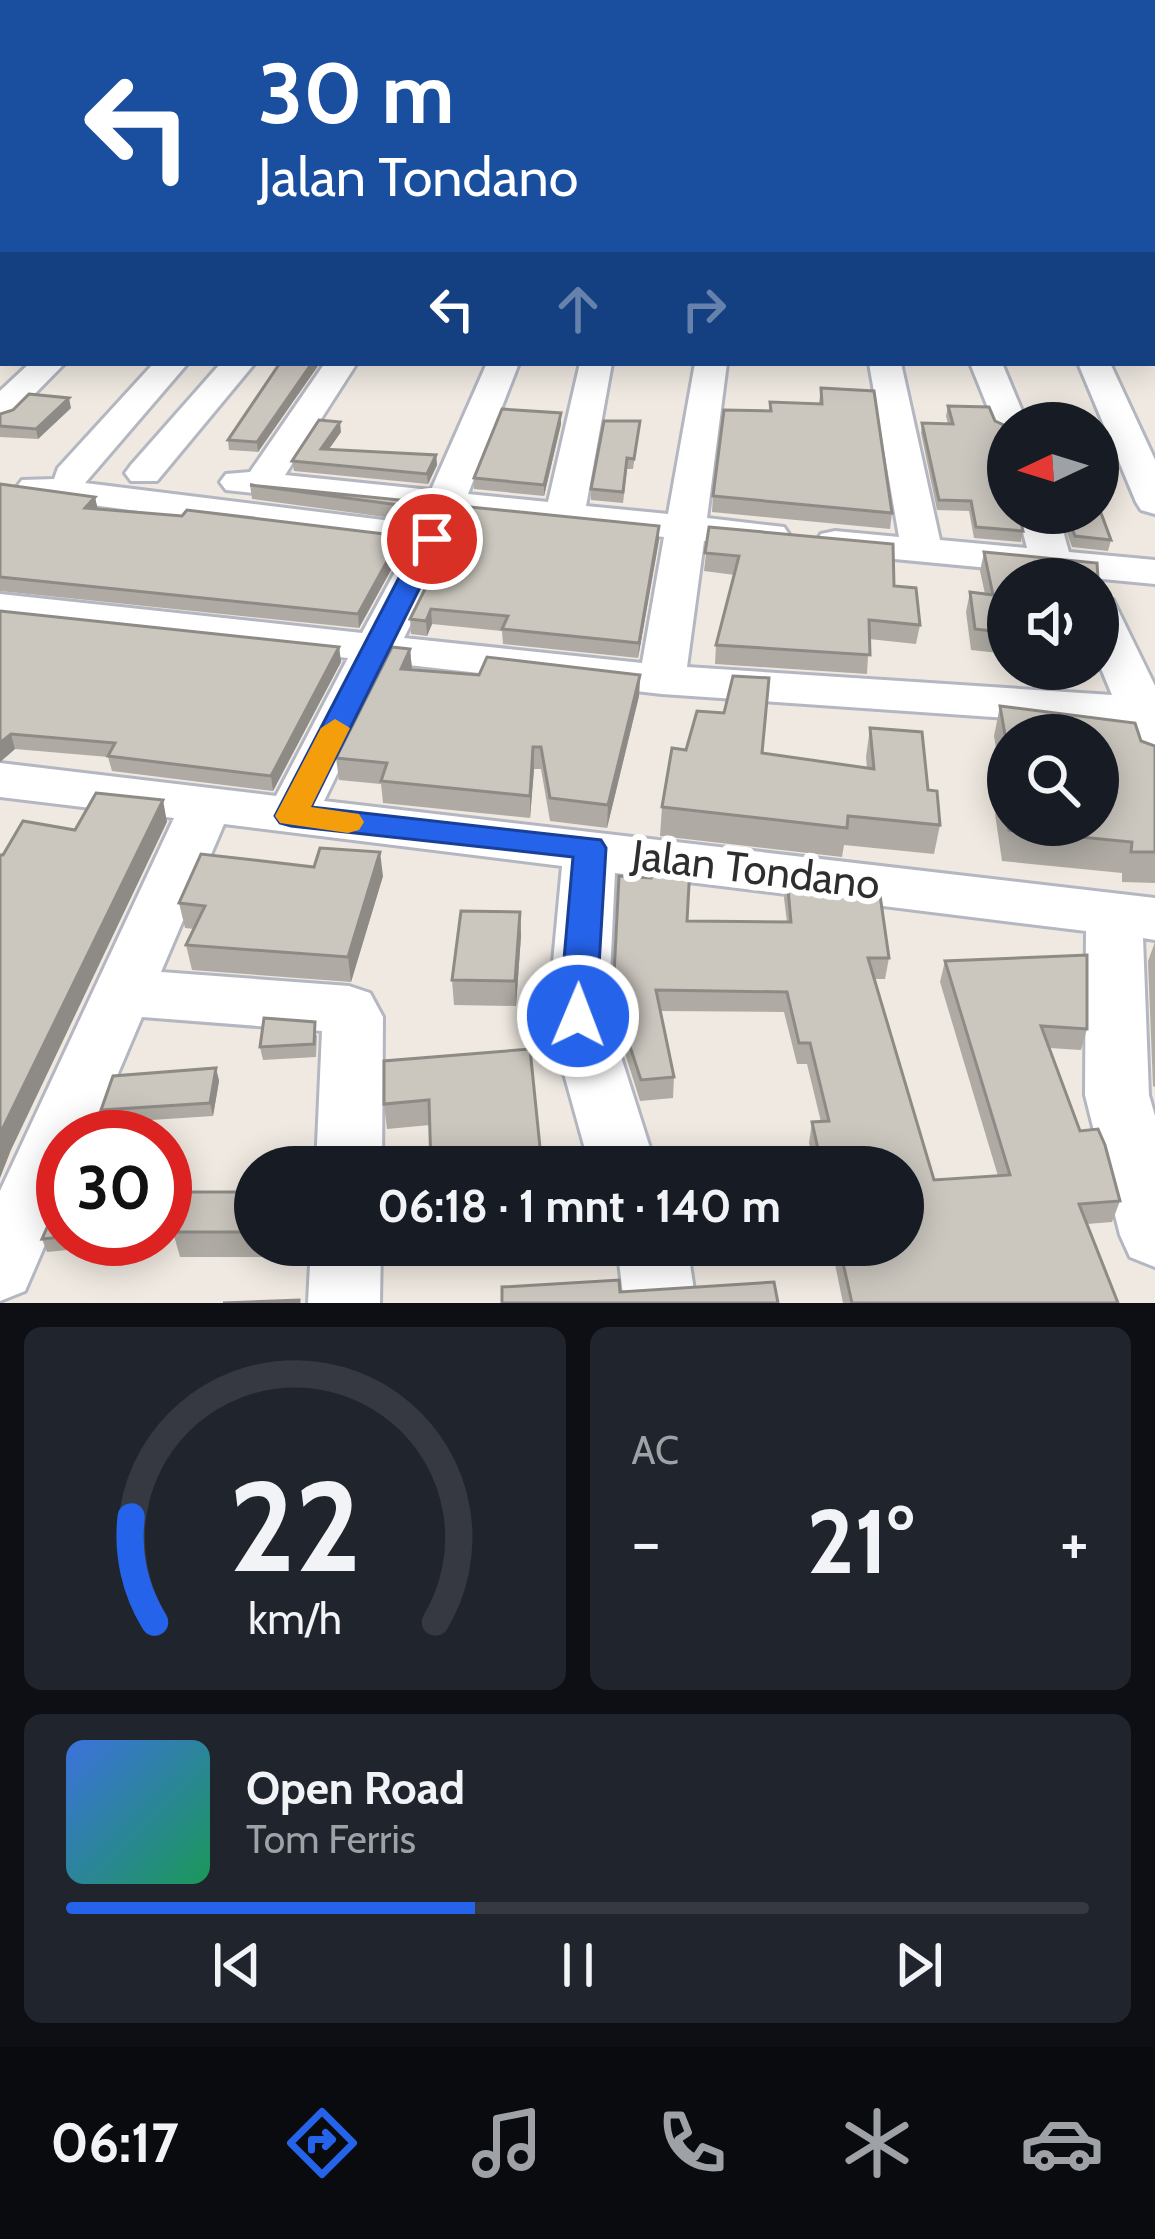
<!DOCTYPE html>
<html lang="id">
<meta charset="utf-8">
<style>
body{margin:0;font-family:Cabin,sans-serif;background:#20242c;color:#f1f3f6;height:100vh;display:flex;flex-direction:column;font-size:45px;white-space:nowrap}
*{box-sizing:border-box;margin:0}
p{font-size:39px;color:#9ea1a6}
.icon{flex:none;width:66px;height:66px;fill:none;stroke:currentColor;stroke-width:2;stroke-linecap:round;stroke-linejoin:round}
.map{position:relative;height:1303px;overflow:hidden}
.details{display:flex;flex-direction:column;gap:24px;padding:24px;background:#0d0f14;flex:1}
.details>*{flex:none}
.top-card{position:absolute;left:0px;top:0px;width:1155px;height:366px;box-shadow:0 6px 30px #0003;background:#1a4fa0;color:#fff;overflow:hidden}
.needle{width:78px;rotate:266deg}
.fabs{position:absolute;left:987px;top:402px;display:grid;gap:24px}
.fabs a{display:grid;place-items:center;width:132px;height:132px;border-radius:50%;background:#171b24;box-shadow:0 6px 30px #0003;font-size:60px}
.speed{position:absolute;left:36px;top:1110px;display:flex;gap:24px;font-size:60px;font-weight:700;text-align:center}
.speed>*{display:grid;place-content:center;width:156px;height:156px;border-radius:50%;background:#171b24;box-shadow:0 6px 30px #0003;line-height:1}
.speed .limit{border:18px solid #d22;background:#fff;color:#111}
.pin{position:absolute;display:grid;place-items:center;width:102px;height:102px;color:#fff;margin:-51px;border:6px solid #fff;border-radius:50%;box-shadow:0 3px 12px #0007}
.me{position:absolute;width:132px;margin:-66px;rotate:1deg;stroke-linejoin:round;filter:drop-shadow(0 0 9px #0008)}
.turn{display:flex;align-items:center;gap:42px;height:252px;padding:0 60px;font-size:54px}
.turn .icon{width:156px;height:156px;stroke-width:2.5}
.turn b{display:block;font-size:84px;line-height:102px}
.lanes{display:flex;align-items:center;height:114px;padding:0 60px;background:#0003;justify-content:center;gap:60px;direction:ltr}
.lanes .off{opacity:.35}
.big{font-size:90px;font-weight:800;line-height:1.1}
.details .widget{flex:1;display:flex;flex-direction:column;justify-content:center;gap:18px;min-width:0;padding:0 42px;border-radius:18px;background:#20242c}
.details .dial{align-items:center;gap:0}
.dial svg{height:312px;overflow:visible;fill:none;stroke:#363941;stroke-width:7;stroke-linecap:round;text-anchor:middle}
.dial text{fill:#f1f3f6;stroke:none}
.song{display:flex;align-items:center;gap:36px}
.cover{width:144px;height:144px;border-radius:18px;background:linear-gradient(135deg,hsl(220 70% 55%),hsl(150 70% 35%))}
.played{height:12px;border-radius:6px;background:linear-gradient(90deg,#2563eb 40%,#363941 40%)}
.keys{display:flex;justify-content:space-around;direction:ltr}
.heat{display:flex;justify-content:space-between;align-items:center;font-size:66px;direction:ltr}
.details .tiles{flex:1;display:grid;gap:24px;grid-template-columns:1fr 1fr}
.widget:last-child{grid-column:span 2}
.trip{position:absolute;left:234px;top:1146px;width:690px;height:120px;border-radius:60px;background:#171b24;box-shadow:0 6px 30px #0003;font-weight:800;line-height:120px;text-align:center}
.tab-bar{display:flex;height:192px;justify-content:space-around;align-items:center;background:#090b0e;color:#9ea1a6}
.tab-bar .icon{width:84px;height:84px}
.tab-bar .current{color:#2563eb}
.tab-bar b{font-size:54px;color:#f1f3f6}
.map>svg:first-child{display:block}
</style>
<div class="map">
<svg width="1155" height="1303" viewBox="0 0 1155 1303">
<rect width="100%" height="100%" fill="#efe9e1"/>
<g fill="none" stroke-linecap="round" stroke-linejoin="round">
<g fill="#75cff0" fill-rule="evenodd">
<rect x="0" y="11" width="3" height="20"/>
<rect x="1152" y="58" width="3" height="22"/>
</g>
<g stroke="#b4b7c1" stroke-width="6">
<g id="minor">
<rect x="391" y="0" width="18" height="3"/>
<polygon points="521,0 539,0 519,3"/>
<rect x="1152" y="41" width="3" height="12"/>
<polygon points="3,68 3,81 0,82 0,69"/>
<rect x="1152" y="87" width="3" height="13"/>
<polygon points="3,122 3,137 0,138 0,123"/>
<polygon points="3,217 3,235 0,236 0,218"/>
<polygon points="1152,219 1155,220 1155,239 1152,238"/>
<polygon points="30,363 65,363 12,417 0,420 0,391"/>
<polygon points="154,363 188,363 85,483 440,527 450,545 404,638 642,663 664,537 226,490 220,482 226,474 250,472 325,363 357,363 285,475 431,490 487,363 519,363 468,494 548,502 580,363 612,363 586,506 668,514 695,363 727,363 707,518 784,527 790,536 784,545 770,548 704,541 687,667 1112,695 1098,661 1098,596 1113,600 1155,686 1155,774 1137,769 1123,726 662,694 391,663 324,801 1155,898 1155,940 1143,938 1149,1095 1155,1116 1155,1267 1130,1257 1120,1235 1085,1095 1086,931 615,873 608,1016 656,1167 590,1167 548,1016 562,866 224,824 161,972 349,986 370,993 383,1017 382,1167 316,1167 322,1031 142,1017 91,1137 63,1137 63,1203 25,1291 0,1301 0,1191 174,818 0,797 0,763 276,796 348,658 0,620 0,594 362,633 409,546 22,496 16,488 22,480 54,479 58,468"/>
<polygon points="221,363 255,363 157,481 131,481 125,473 131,465"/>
<polygon points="869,363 901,363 940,540 1027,548 1018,513 1058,513 1069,552 1155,560 1155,584 821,552 815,543 821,534 835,531 899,537"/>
<polygon points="970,363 1002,363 1027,423 1008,423 1008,433 997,430"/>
<polygon points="1078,363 1110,363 1155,460 1155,514 1141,510 1136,502"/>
<polygon points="311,1245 381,1245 380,1303 308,1303"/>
<polygon points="617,1245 687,1245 696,1303 624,1303"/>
</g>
</g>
<use href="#minor" fill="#fff" fill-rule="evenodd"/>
</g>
<g fill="#afaba4" fill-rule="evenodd">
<polygon points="280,363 320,363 258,452 229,450 228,440"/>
<polygon points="821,388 892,513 890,529 712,512 713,496 769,411 770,402 819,403"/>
<polygon points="948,406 1008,513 1023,531 1021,542 974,538 969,511 937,510 921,433 922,423 948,424 946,416"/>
<polygon points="71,408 38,439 0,437 0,414"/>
<polygon points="640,421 633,469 627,469 623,503 591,500 591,489"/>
<polygon points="561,424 544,496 474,489 474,478"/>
<polygon points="341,432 329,449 436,455 437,465 428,484 294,471 292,461"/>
<polygon points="0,484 95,497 97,509 402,550 359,628 0,591"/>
<polygon points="250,485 659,540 638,658 503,644 502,631 432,624 427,636 411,634 410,619 450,539 444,525 252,499"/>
<polygon points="1060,513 1098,513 1111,540 1108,551 1072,547"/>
<polygon points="709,527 894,586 920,625 916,644 869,639 867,674 715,664 716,645 735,575 704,571"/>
<polygon points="984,552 1008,579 1008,654 971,650 966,612 970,592 985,594 980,571"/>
<polygon points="0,611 339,647 341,662 273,791 112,771 108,757 15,749 0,762"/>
<polygon points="410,649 412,669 479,675 640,675 639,696 607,828 550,821 541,769 534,769 530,818 383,803 381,784 339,780 336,758"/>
<path d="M 1000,706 L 1155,746 L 1155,883 L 1122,882 L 1122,873 L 1002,861 L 995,814 L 1002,784 L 994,736 ZM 1008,735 L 1098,825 L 1008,825 Z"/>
<polygon points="870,728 928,790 940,825 934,854 844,845 842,857 660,836 662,807 867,768 866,757"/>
<polygon points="383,876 351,982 192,970 186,945 194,929 185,928 179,903"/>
<polygon points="619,876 687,921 787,922 784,898 787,878 841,894 889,958 885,979 874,979 934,1180 998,1176 940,982 945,961 1087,1029 1081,1050 1049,1048 1080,1131 1120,1201 1112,1222 1087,1224 1118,1303 843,1303 831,1245 903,1245 903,1167 814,1167 809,1143 812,1122 821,1122 807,1064 797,1064 784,1012 660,1011 674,1077 673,1098 640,1101 613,1015"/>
<polygon points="520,912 521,936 516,1006 454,1005 452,980"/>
<polygon points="1155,942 1155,1087 1153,1086 1148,961"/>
<polygon points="317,1035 316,1057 263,1060 260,1047"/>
<polygon points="530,1049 430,1125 387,1129 384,1104"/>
<polygon points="216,1068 219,1081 213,1116 105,1123 101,1110"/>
<polygon points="255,1192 255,1245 307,1245 306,1257 180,1257 173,1232"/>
<polygon points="63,1198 63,1239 147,1239 147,1242 47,1252 42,1239"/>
</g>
<g fill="#8e8b86">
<polygon points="312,363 320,363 258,452 257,442"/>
<polygon points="69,398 71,408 38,439 36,429"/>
<polygon points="561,413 561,424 544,496 544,485"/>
<polygon points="340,422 341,432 322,459 321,449"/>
<polygon points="436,455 437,465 428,484 427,474"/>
<polygon points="95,497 98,510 85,508"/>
<polygon points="659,526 659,540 638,658 639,643"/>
<polygon points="401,536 402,550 359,628 358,614"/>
<polygon points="431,609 432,624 427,636 426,621"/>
<polygon points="339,647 341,662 273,791 271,776"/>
<polygon points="410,649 412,670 401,669"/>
<polygon points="640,675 639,696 607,828 608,805"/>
<polygon points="11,734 15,749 0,762 0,743"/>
<polygon points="533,747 534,769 530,818 530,796"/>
<polygon points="163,800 167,822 11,1150 0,1178 0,1134"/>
<polygon points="380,852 383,876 351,982 348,957"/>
<polygon points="520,912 521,936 516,1006 515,981"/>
<polygon points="216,1068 219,1081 213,1116 210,1103"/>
</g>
<g fill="#cbc7bf" stroke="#8e8b86" stroke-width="3">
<polygon points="280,363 312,363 257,442 228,440"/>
<polygon points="821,388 874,391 892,513 713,496 724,410 771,411 770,402 822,404"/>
<polygon points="29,394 69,398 36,429 0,426 0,414 13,410"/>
<polygon points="948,406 989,407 995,421 1008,427 1008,513 1019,513 1023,531 976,527 971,501 939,500 922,423 953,424"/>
<polygon points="502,409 561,413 544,485 474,478"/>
<polygon points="319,420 340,422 321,449 436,455 427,474 292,461"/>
<polygon points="604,421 640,421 634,459 627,458 623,492 591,489"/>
<polygon points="0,484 95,497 85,508 182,516 187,510 401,536 358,614 0,577"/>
<polygon points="250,485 659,526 639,643 502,629 508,616 431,609 426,621 410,619 453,533 443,511"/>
<polygon points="1098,505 1111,540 1075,536 1066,513 1098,513"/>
<polygon points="709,527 893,544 894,586 916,588 920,625 869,620 870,655 716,645 739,556 705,553"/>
<polygon points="984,552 1097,563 1098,579 1008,579 1008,633 975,629 970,592 993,595"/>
<polygon points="0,611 339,647 271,776 108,756 115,743 11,734 0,743"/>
<polygon points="392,647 410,649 401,669 479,675 487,657 640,675 608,805 550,798 541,747 533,747 530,796 381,781 387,763 336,758"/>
<polygon points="733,676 769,678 762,753 874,769 870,728 922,732 928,790 937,791 940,825 848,816 847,828 662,807 672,748 686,750 697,711 724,713"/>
<polygon points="1000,706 1135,723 1141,741 1155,746 1155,852 1131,852 1132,842 1009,830 1008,825 1098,825 1098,735 1008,735 1008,752"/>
<polygon points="1002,784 1008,784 1008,825"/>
<polygon points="96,793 163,800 0,1134 0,855 3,855 23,821 75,830"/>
<polygon points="320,848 380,852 348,957 186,945 205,906 179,903 201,854 314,867"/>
<polygon points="654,862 690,866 687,921 791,922 787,878 841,885 841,894 880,895 889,958 868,958 934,1180 1010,1175 945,961 1087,955 1087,1029 1041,1026 1080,1131 1098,1129 1105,1145 1120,1201 1079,1204 1118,1303 852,1303 839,1245 903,1245 903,1167 822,1167 812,1122 829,1121 810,1043 799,1043 787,992 656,990 674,1077 641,1080 613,995 619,876 651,878"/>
<polygon points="461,911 520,912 515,981 452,980"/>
<polygon points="264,1018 315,1022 314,1044 260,1047"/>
<polygon points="530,1049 542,1167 431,1167 429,1100 384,1104 384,1061"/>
<polygon points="216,1068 210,1103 101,1110 113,1076"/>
<polygon points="182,1192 255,1192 255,1232 173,1232"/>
<polygon points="60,1198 63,1198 63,1237 42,1239"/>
<polygon points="619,1280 620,1292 774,1282 778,1303 502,1303 502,1287"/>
<polygon points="299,1300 299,1303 223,1303"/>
</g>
<polygon fill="#2563eb" stroke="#184099" stroke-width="3" points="432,532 444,539 311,807 601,840 606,848 596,1016 591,1026 578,1030 565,1026 559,1016 573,857 291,826 280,823 275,816 419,539"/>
<polygon fill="#f59e0b" points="335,719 350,728 311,807 359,814 364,822 359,830 348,833 280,823 275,816 321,728"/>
<g text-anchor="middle" stroke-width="12" stroke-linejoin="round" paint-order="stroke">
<g font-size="42" fill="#2e2e2e" stroke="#fff">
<text transform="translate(756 869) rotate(7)" y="15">Jalan Tondano</text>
</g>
</g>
</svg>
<div class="fabs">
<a><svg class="needle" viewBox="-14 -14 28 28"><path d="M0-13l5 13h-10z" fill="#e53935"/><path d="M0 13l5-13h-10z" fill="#9ea1a6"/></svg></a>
<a><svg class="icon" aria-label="sound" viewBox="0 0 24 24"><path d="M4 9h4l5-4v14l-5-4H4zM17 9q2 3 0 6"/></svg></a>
<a><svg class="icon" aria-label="search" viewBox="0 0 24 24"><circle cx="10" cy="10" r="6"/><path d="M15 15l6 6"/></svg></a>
</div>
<div class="speed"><div class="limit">30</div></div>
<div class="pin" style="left:432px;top:539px;background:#d93025"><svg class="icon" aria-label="arrive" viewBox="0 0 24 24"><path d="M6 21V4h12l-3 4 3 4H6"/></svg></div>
<svg class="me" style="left:578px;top:1016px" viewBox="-20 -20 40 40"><circle r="17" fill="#2563eb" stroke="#fff" stroke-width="3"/><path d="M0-11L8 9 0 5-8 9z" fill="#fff"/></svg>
<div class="trip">06:18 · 1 mnt · 140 m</div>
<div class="top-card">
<div class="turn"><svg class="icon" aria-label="left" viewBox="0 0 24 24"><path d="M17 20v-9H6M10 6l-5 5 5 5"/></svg><div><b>30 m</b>Jalan Tondano</div></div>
<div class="lanes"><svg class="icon" aria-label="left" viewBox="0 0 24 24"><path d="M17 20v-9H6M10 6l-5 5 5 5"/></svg><svg class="icon off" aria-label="ahead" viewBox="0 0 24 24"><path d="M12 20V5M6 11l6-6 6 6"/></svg><svg class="icon off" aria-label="right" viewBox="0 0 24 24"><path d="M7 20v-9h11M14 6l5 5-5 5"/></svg></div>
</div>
</div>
<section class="details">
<div class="tiles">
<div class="widget dial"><svg viewBox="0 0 100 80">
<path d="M14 69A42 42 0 1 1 86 69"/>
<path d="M14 69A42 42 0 0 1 8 42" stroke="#2563eb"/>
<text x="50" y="56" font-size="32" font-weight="700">22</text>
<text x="50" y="72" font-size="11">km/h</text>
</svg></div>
<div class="widget"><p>AC</p>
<div class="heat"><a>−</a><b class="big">21°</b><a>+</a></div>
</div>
<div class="widget">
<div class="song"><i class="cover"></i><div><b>Open Road</b><p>Tom Ferris</p></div></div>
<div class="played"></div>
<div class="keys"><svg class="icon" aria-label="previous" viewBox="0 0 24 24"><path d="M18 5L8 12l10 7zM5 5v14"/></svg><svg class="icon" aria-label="pause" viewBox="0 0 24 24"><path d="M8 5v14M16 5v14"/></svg><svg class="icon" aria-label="next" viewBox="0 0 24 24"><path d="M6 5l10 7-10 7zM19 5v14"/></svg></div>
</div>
</div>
</section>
<nav class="tab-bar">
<b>06:17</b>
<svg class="icon current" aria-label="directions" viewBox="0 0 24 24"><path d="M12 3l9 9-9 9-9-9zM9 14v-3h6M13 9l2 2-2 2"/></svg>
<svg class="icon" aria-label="music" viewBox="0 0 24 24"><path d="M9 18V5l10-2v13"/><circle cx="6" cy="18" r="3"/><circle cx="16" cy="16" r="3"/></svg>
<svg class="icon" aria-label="phone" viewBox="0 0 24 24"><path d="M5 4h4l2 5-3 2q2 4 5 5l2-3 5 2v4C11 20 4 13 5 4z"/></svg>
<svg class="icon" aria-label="climate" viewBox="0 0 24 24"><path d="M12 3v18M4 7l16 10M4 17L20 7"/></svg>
<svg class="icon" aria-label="car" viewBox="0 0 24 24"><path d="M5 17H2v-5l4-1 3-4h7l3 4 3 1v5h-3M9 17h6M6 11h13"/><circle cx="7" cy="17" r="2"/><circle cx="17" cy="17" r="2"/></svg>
</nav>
